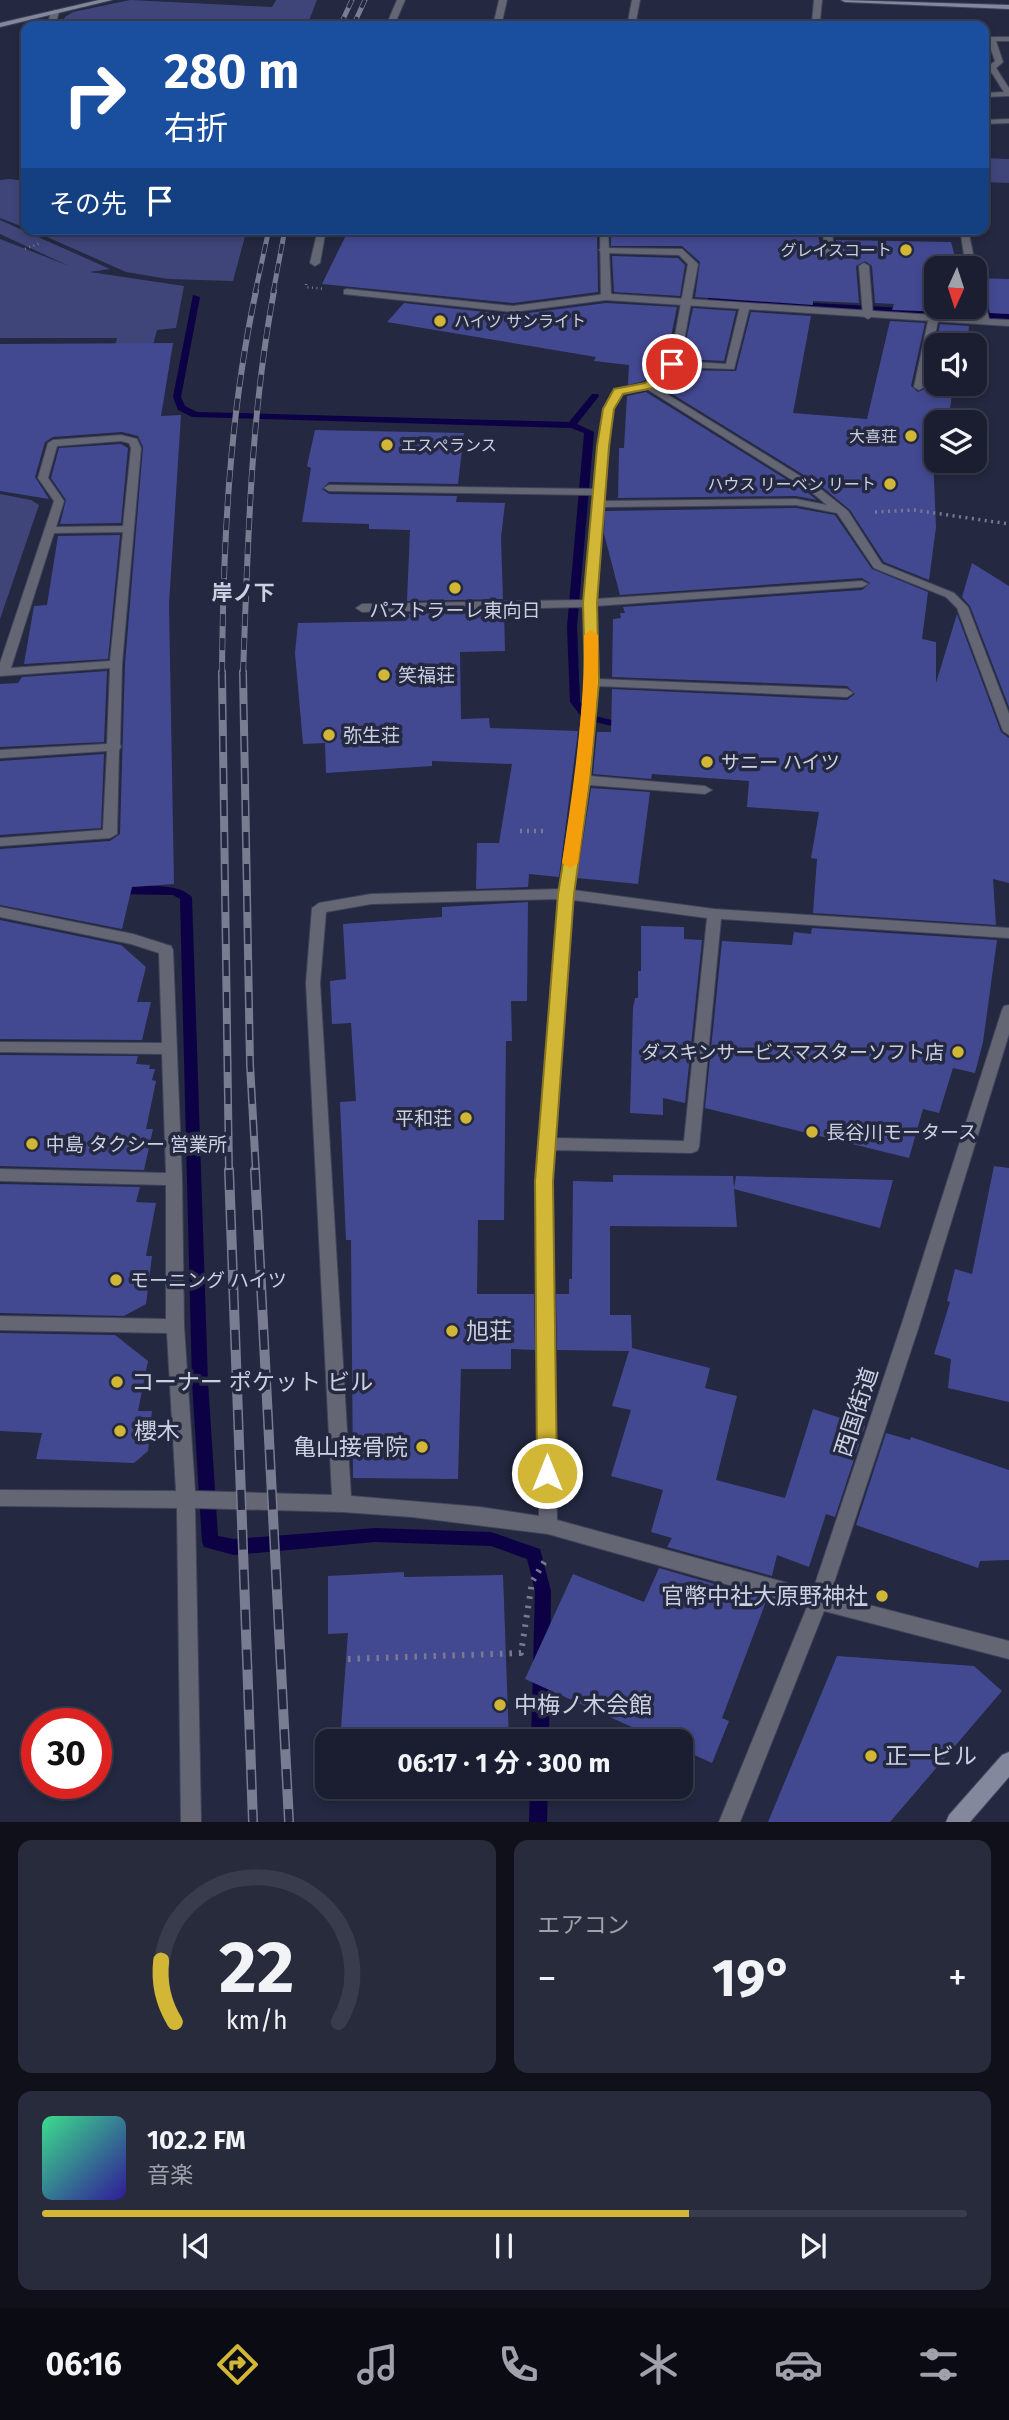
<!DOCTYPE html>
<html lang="ja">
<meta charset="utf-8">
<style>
body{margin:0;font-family:"Fira Sans","Noto Sans JP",sans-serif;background:#282b3c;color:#f1f3f6;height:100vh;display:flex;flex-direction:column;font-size:26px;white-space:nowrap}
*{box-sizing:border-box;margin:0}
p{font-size:23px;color:#a0a2ab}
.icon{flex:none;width:38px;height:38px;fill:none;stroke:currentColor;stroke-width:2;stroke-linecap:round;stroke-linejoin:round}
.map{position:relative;height:1822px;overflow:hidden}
.side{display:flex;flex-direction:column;gap:18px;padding:18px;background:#0f101a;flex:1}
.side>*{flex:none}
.guide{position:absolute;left:21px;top:21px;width:968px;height:214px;border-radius:14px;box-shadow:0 4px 10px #0003,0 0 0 2px #393c4c;background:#1a4fa0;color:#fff;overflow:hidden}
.needle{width:46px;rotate:183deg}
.tools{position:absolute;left:924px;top:256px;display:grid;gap:14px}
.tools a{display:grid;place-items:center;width:63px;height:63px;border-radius:14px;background:#1b1e30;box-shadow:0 4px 10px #0003,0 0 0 2px #393c4c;font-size:35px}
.speed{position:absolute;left:21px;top:1708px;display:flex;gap:14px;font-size:35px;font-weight:700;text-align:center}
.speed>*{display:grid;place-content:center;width:91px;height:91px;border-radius:50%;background:#1b1e30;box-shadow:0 4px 10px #0003,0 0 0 2px #393c4c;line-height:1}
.speed .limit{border:10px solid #d22;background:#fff;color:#111}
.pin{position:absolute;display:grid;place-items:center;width:60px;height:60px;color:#fff;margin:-30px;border:4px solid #fff;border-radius:50%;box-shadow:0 2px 7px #0007}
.me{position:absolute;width:77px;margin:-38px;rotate:0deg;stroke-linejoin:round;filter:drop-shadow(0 0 5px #0008)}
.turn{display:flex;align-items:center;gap:24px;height:147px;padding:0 28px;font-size:32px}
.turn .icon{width:91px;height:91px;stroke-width:2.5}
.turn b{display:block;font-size:49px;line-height:60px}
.then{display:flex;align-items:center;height:66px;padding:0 28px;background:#0003;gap:14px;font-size:26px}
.big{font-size:52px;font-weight:700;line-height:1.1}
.side .tile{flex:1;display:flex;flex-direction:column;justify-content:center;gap:10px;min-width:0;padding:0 24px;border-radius:14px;background:#282b3c}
.side .dial{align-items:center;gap:0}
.dial svg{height:182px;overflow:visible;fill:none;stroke:#393c4c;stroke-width:7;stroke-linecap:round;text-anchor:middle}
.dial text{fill:#f1f3f6;stroke:none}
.song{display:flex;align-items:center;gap:21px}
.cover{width:84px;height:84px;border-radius:10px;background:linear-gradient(135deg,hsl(150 70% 55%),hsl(250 70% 35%))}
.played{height:7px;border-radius:4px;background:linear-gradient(90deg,#d2b635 70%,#393c4c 70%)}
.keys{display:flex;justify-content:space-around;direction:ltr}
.heat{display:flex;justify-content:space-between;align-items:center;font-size:38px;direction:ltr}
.side .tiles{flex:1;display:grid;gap:18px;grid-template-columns:1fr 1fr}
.tile:last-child{grid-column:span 2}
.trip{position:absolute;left:315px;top:1729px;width:378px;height:70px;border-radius:14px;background:#1b1e30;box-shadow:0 4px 10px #0003,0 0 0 2px #393c4c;font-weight:700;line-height:70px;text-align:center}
.menu{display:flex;height:112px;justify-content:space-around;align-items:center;background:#0b0c13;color:#a0a2ab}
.menu .icon{width:49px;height:49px}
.menu .active{color:#d2b635}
.menu b{font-size:32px;color:#f1f3f6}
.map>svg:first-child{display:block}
</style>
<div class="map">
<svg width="1009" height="1822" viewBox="0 0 1009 1822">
<rect width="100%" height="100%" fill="#242840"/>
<g fill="#3f4579">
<polygon points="130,0 272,7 276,0 317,0 307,26 61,26 65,17 73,12"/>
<polygon points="984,158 1009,159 1009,183 984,182"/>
<polygon points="10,179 26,181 26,228 0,218 0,180"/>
<polygon points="0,220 110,269 90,272 184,286 176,328 157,330 151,352 114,352 117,338 0,338 0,239 69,266 0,234"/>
<polygon points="29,229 247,229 233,281 168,279 126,272"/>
<polygon points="0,494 31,500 39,505 0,619"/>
</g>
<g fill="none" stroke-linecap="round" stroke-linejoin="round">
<g fill="#0d0146" fill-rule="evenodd">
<polygon points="193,295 200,297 181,397 185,406 197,412 569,422 592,394 598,394 599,396 577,424 594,432 577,627 580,702 591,715 632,725 634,727 632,729 628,730 583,719 570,702 567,627 584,433 571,428 192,417 178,410 173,397"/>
<polygon points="708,297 1009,314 1009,320 711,301 708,301"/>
<path d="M 116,887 C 138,887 177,881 192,897 L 208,1382 L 218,1536 L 234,1539 L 375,1528 L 491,1532 L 540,1549 L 551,1591 L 549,1741 L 531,1741 L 535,1591 L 527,1559 L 491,1546 L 375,1542 L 234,1555 L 204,1547 L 202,1542 L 192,1382 L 180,899 L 173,895 L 112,894 L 110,891 Z"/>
<polygon points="530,1787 548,1787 547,1822 529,1822"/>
</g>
</g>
<g fill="#434991">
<polygon points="349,229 517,229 597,235 598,292 513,303 322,284"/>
<polygon points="631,229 762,229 763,233 818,235 822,256 829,261 838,256 836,240 951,242 958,268 936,268 936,306 974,306 975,313 892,310 894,304 875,303 872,266 865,261 856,266 859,303 813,301 813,305 695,297 700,262 682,246 611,246 611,235 630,236"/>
<polygon points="612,256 678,258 685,265 680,296 614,292"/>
<polygon points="975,278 1009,279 1009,314 990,313 983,283"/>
<polygon points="404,303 513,315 606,303 677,307 666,361 644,381 628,385 629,365 594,361 596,357 387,322"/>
<polygon points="693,308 736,311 724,361 682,359"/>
<polygon points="751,312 811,316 793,413 867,419 890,321 925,323 911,386 918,392 927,388 940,324 969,326 967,345 936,345 936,383 960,383 958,394 952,393 949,418 936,417 936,456 933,456 936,527 929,580 884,562 850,510 820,485 659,386 675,370 736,371"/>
<polygon points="173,343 161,416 181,415 169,604 174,884 132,887 122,929 0,905 0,849 110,841 120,834 125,664 143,447 138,436 122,432 53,437 45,442 35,477 49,499 0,491 0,344"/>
<polygon points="646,392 808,493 817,500 796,496 618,498 619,448 624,448 627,396"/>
<polygon points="315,430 464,433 458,484 329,482 322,489 329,494 457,496 456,502 505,503 501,538 503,599 407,601 410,530 369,529 369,524 302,522 311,468 307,466"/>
<polygon points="121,444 128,448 121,523 60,524 66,500 51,478 59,448"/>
<polygon points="796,508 835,515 872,569 928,592 922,639 936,642 936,683 957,614 1001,732 1009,738 1009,883 993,879 996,925 813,913 817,859 811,858 819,812 747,807 749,781 652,774 651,779 593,774 597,732 611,732 612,689 847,700 855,694 847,686 612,677 613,619 621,618 620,613 625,613 623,607 862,590 870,583 862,578 620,595 604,534 605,511"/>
<polygon points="120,535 108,659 24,664 34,606 47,605 58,536"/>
<polygon points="972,563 1009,586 1009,707 970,606 962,597"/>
<polygon points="504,611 505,651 460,652 461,719 489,718 490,728 578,731 559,877 529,874 528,887 476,889 477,843 499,843 512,764 432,761 432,766 326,773 325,743 303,744 295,653 298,623 406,621 407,614"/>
<polygon points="107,671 104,742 0,747 0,684 18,683 22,677"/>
<polygon points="104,754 101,828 0,835 0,761"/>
<polygon points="591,788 650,792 638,884 577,878"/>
<polygon points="528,902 527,1001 511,1001 512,1041 506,1041 504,1220 478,1220 477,1294 534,1294 535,1350 511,1349 511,1369 461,1369 458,1479 353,1478 351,1240 346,1240 340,1102 356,1101 351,1023 332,1024 330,981 346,979 343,924 442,917 442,907"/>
<polygon points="0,920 121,945 146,967 137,1002 151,1002 142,1040 0,1039"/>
<polygon points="641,926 684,927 684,939 702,940 685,1103 663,1098 663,1115 630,1113 633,1008 635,998 638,998 638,971 641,971"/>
<polygon points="812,928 997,940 983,1042 975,1073 953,1068 939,1113 923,1109 909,1158 705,1108 722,941 792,945 794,932 811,934"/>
<polygon points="0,1055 138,1056 136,1064 150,1065 149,1069 155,1069 152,1080 156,1081 146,1129 153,1129 144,1170 0,1166"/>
<polygon points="994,1166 1009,1168 1009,1402 948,1388 951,1359 934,1354 950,1302 947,1301 955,1269 972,1274"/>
<polygon points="613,1175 733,1176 734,1188 736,1176 893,1180 880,1228 734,1189 737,1227 610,1226 610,1315 631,1315 632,1348 710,1368 705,1388 737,1396 716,1480 785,1498 813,1409 865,1426 835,1517 826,1514 809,1567 777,1555 772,1576 667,1547 672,1538 651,1532 663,1490 611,1476 631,1410 612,1406 629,1351 557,1350 556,1294 569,1294 569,1279 572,1279 573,1181 613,1182"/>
<polygon points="0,1184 140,1187 136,1202 156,1203 146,1256 152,1256 146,1304 124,1316 0,1313"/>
<polygon points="0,1333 115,1335 148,1361 138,1411 152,1411 148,1451 134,1463 36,1459 42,1433 0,1431"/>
<polygon points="886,1433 910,1440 911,1437 1009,1470 1009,1560 980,1561 978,1568 856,1525"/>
<polygon points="659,1568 767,1599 722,1718 729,1721 712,1763 681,1749 681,1741 663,1741 525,1679 573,1574 644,1602"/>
<polygon points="404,1572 404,1577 503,1575 509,1741 340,1741 348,1633 328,1634 328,1576"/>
<polygon points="837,1656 974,1666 1002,1691 890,1822 768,1822"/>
</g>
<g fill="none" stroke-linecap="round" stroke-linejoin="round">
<g stroke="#3f435a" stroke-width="2">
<g id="lane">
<polygon points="814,0 822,0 820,21 826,26 817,26 812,22"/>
<polygon points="984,37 1009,37 1009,41 996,41 1003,62 996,68 1009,88 1009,96 984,97 984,93 1004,92 988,67 995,61 988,41 984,41"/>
<polygon points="1009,119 1009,123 984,124 984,120"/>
<polygon points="792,229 964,230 968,233 964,236 832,233 835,256 830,259 825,256 823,232 796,232"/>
<polygon points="601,248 682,249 698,264 682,352 678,361 726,364 740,306 748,304 750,306 734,369 674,367 653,388 645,388 645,384 668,363 672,352 688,264 679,255 604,253 599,250"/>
<polygon points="864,263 869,266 873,316 868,319 863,316 859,266"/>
<polygon points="347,289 513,306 606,294 611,297 606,300 513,312 344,294 344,290"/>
<polygon points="933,318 938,321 924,387 919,390 914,387 928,321"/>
</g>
</g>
<g stroke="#3f435a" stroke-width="2">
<g id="street">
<polygon points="397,0 405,0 394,26 386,26"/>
<polygon points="499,0 507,0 501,26 493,26"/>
<polygon points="632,0 640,0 635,26 627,26"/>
<polygon points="55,10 59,12 55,26 47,26 51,12"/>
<polygon points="318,229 326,229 320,263 315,266 310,263"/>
<polygon points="600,229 608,229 611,294 979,318 975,301 975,281 980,284 989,319 1009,320 1009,326 606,300 601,297"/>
<polygon points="960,229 968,229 976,268 975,269 966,268"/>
<path d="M 649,383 L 818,487 L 848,511 L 882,564 L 954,593 L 968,607 L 1009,714 L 1009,735 L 1003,731 L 957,608 L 946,597 L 874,568 L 837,513 L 796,505 L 603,507 L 596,599 L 862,581 L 868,584 L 862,587 L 596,606 L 598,679 L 847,689 L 853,693 L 847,697 L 598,686 L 590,776 L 705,786 L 712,790 L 705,794 L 589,785 L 573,890 L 714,909 L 1009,928 L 1009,938 L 721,919 L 699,1147 L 697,1151 L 691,1153 L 554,1150 L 552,1181 L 557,1520 L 813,1590 L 902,1323 L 1002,1010 L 1004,1006 L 1009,1005 L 1009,1034 L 920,1323 L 830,1595 L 1009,1641 L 1009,1659 L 824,1611 L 740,1822 L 719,1822 L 807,1607 L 548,1534 L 412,1517 L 343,1512 L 195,1508 L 201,1822 L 181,1822 L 177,1508 L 0,1506 L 0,1490 L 176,1491 L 167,1333 L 0,1330 L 0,1316 L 166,1319 L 166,1185 L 0,1181 L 0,1169 L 166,1173 L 162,1054 L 0,1052 L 0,1042 L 162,1043 L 159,953 L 131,944 L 0,917 L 0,907 L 133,934 L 171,946 L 173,950 L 182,1179 L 184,1326 L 195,1491 L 332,1495 L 306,983 L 312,908 L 319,903 L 371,894 L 560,889 L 576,780 L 586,682 L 584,607 L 362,612 L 356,608 L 362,604 L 584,600 L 593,495 L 329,491 L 324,488 L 329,485 L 594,489 L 603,409 L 614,390 ZM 647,389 L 810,491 L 827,505 L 796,499 L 604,501 L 613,409 L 622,394 ZM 559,899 L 536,1181 L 539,1516 L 480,1507 L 351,1496 L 320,983 L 326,912 L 371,904 ZM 573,900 L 707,918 L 684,1141 L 555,1138 Z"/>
<path d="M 121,435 L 137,439 L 141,448 L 122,664 L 120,744 L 121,747 L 119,750 L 117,834 L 110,838 L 0,846 L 0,838 L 103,830 L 107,751 L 0,758 L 0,750 L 107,744 L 110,668 L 0,676 L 0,663 L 54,501 L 38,478 L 48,443 L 53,440 ZM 121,441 L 129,443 L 131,448 L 123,526 L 56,527 L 64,501 L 48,478 L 57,446 ZM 123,532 L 110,661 L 11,668 L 54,533 Z"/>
</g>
</g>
<g stroke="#3f435a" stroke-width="2">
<g id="secondary">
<polygon points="99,0 112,0 0,27 0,23"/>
<polygon points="841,0 1009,5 1009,9 845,2"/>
<polygon points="1009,1752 1009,1777 970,1822 946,1822 949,1815 1002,1755"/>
</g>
</g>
<g stroke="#787b90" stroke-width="2.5" stroke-dasharray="1 3.5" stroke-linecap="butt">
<polyline points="984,150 987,155 984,155"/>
<polyline points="25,249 40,243"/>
<polyline points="306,284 306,287 325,289"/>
</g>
<polyline stroke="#787b90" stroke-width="3.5" stroke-dasharray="2 4.5" stroke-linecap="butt" points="875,512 914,510 1009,524"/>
<polyline stroke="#787b90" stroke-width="4.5" stroke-dasharray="2 5" stroke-linecap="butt" points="520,831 547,831"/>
<polyline stroke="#787b90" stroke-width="6" stroke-dasharray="2.5 7" stroke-linecap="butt" points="348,1659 521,1653 532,1582 548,1556"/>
<use href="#lane" fill="#646773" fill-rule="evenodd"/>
<use href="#street" fill="#646773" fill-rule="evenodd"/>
<use href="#secondary" fill="#84889d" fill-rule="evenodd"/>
<g stroke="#7a7d92" stroke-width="5">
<g id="rail-far3">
<polyline points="340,26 352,0"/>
<polyline points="353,26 365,0"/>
<polyline points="255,293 269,229"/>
<polyline points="273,293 285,229"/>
</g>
</g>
<g stroke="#7a7d92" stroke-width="6">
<g id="rail-far2">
<path d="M 222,674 C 223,547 229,416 256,291"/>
<path d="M 243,674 C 248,545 250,418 274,291"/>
</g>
</g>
<g stroke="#7a7d92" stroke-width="8">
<g id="rail-far1">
<polyline points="222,672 229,1172"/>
<polyline points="243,672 250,1064 256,1172"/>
</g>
</g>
<g stroke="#7a7d92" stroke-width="10">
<g id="rail">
<polyline points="229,1170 253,1822"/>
<polyline points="255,1170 289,1822"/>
</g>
</g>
<use href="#rail-far3" stroke="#242840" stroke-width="3.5" stroke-dasharray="10" stroke-linecap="butt"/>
<use href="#rail-far2" stroke="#242840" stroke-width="4.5" stroke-dasharray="12" stroke-linecap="butt"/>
<use href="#rail-far1" stroke="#242840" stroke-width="5" stroke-dasharray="16" stroke-linecap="butt"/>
<use href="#rail" stroke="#242840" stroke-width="7" stroke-dasharray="20" stroke-linecap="butt"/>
</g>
<polygon fill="#d2b635" stroke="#887622" stroke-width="2" points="668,362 677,364 653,388 623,394 614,409 609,446 597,603 599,682 590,780 574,894 553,1181 557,1473 554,1480 547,1482 540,1480 537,1473 535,1181 558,894 576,780 585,682 583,603 597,446 603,409 614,389 645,383"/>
<path fill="#f59e0b" d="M 591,630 L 598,635 C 599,712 588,787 578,863 L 570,868 L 562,863 C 573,787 585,712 584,635 Z"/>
<g fill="#d2b635" stroke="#242840" stroke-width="2.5">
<circle cx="906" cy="250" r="7"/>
<circle cx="440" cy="321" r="7"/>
<circle cx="911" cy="436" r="7"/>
<circle cx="387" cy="445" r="7"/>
<circle cx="890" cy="484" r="7"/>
<circle cx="455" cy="588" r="7"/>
<circle cx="384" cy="675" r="7"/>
<circle cx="329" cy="735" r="7"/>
<circle cx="707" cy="762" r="7"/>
<circle cx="958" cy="1052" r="7"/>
<circle cx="466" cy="1118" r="7"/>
<circle cx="812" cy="1132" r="7"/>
<circle cx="32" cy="1144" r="7"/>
<circle cx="116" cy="1280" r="7"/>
<circle cx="452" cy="1331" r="7"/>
<circle cx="117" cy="1382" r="7"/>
<circle cx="120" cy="1431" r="7"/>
<circle cx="422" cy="1447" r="7"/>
<circle cx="882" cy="1596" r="7"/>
<circle cx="500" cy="1705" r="7"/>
<circle cx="871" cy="1756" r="7"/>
</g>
<g text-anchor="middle" stroke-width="7" stroke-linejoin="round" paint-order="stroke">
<g font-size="16" fill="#cdd0e1" stroke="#242840" text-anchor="end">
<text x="892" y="256">グレイスコート</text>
<text x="454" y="327" text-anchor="start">ハイツ サンライト</text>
<text x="897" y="442">大喜荘</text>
<text x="401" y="451" text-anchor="start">エスぺランス</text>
<text x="876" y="490">ハウス リーベン リート</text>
</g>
<g font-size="19" fill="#cdd0e1" stroke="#242840" text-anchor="start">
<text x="455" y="617" text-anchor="middle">パストラーレ東向日</text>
<text x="398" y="682">笑福荘</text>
<text x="343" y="742">弥生荘</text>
<text x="721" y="769">サニー ハイツ</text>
<text x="944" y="1059" text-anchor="end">ダスキンサービスマスターソフト店</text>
<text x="452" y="1125" text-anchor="end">平和荘</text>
<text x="826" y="1139">長谷川モータース</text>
<text x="46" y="1151">中島 タクシー 営業所</text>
<text x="130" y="1287">モーニング ハイツ</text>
</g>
<g font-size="21" font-weight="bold" fill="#cdd0e1" stroke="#242840">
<text x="243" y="600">岸ノ下</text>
</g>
<g font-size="23" fill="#cdd0e1" stroke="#242840" text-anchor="start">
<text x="466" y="1339">旭荘</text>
<text x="131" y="1390">コーナー ポケット ビル</text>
<text x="134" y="1439">櫻木</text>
<text x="408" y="1455" text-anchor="end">亀山接骨院</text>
<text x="868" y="1604" text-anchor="end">官幣中社大原野神社</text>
<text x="514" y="1713">中梅ノ木会館</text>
<text x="885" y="1764">正一ビル</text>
</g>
<g font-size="23" fill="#cdd0e1" stroke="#242840">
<text transform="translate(856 1412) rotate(-72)" y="8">西国街道</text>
</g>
</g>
</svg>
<div class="tools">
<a><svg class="needle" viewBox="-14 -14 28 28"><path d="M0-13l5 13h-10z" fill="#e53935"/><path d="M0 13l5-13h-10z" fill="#a0a2ab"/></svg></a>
<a><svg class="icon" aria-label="sound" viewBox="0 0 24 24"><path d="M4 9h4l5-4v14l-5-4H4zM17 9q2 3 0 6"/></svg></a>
<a><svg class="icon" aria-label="layers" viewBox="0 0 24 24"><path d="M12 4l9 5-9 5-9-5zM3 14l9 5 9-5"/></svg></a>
</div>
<div class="speed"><div class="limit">30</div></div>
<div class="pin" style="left:672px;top:364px;background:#d93025"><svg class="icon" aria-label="arrive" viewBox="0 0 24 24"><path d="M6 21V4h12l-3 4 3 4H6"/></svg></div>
<svg class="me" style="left:547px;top:1473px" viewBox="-20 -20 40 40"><circle r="17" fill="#d2b635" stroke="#fff" stroke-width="3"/><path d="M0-11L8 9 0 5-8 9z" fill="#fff"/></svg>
<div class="trip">06:17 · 1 分 · 300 m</div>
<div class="guide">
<div class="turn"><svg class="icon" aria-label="right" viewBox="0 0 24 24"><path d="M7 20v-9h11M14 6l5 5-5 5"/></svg><div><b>280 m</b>右折</div></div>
<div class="then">その先<svg class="icon" aria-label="arrive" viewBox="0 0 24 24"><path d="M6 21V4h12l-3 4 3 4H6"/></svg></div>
</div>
</div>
<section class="side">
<div class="tiles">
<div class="tile dial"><svg viewBox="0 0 100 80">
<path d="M14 69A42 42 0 1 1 86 69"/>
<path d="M14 69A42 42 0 0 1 8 42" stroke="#d2b635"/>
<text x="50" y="56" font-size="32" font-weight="700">22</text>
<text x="50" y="72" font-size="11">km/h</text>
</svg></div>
<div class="tile"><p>エアコン</p>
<div class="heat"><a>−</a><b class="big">19°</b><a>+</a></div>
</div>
<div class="tile">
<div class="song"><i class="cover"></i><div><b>102.2 FM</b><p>音楽</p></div></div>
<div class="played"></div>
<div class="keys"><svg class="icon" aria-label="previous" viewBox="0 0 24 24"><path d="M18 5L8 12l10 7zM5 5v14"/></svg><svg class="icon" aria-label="pause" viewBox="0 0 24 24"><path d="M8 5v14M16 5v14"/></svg><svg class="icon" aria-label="next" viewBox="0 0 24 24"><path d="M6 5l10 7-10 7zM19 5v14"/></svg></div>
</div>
</div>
</section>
<nav class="menu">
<b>06:16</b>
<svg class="icon active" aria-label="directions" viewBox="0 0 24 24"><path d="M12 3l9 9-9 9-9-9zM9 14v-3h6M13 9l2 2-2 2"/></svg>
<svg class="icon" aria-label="music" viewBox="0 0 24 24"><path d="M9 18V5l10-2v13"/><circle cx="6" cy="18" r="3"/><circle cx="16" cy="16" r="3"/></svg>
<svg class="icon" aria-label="phone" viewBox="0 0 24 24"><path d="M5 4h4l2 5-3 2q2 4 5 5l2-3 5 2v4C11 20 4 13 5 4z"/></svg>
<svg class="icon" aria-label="climate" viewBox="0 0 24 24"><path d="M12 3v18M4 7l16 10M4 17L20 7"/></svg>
<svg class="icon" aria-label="car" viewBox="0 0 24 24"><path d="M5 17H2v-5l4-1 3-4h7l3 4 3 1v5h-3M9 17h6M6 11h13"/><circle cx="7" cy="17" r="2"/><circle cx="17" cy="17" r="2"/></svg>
<svg class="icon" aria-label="filters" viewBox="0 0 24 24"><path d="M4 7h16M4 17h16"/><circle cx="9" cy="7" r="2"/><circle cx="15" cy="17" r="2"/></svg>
</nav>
